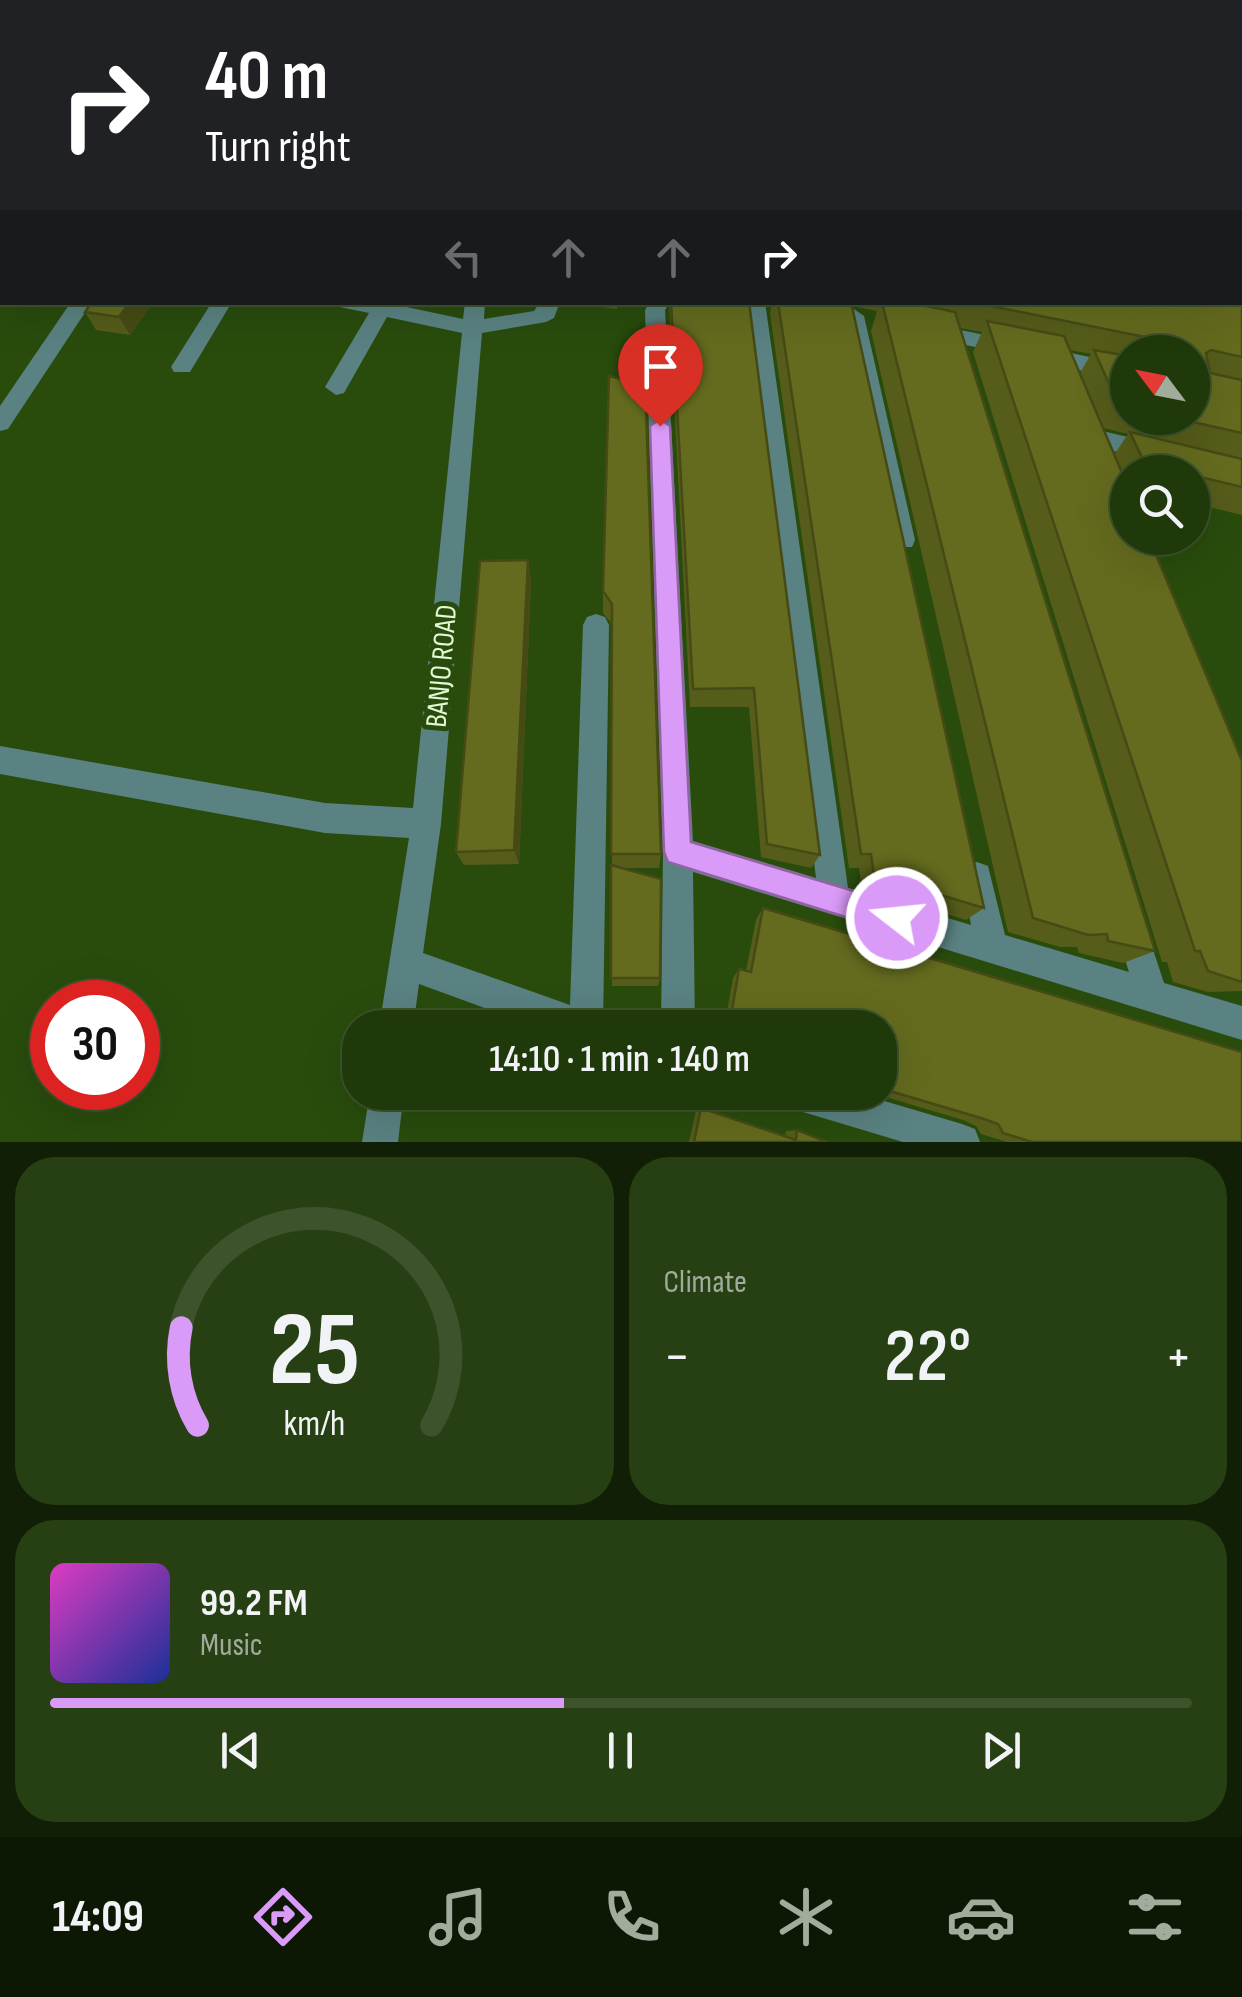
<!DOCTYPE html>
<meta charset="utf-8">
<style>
body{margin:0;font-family:"Sofia Sans Condensed",sans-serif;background:#274013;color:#f1f3f6;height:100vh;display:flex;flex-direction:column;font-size:38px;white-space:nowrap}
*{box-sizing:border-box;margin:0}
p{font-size:32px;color:#a1ac9c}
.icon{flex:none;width:55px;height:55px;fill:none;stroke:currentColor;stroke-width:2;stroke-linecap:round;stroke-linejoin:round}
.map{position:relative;height:1142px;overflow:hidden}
.details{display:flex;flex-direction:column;gap:15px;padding:15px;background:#111f06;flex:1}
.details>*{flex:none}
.banner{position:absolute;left:0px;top:0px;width:1242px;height:305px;box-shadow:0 10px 40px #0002,0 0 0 2px #3c532b;background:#202124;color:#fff;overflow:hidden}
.needle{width:65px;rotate:302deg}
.controls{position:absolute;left:1110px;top:335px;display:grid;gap:20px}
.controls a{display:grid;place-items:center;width:100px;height:100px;border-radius:50%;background:#1f390a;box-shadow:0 10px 40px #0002,0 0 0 2px #3c532b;font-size:50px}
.speed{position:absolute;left:30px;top:980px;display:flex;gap:20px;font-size:50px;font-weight:700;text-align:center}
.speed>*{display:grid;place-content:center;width:130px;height:130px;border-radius:50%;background:#1f390a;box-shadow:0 10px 40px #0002,0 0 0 2px #3c532b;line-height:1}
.speed .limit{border:15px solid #d22;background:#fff;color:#111}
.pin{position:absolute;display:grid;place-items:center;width:85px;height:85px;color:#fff;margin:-102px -42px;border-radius:50% 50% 50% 0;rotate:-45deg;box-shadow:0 0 10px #0007}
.pin .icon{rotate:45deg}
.me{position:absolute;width:110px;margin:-55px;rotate:286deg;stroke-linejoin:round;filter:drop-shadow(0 0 8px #0008)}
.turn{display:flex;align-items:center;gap:35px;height:210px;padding:0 40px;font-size:45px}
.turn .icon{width:130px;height:130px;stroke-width:2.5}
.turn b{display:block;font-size:70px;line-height:85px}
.lanes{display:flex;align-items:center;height:95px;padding:0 40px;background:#0003;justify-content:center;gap:50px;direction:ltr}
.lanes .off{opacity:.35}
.big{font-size:75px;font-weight:600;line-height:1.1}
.details .widget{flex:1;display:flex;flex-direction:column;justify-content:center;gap:15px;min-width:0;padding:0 35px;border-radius:40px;background:#274013}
.details .dial{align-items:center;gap:0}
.dial svg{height:260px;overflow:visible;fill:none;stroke:#3c532b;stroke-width:7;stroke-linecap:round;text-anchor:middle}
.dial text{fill:#f1f3f6;stroke:none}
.song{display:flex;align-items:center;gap:30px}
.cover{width:120px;height:120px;border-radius:15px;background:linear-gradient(135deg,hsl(310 70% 55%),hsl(230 70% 35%))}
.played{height:10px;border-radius:5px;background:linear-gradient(90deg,#da9af7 45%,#3c532b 45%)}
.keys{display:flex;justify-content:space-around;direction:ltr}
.heat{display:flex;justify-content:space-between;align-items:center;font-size:55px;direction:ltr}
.details .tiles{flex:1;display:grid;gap:15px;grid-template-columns:1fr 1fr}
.widget:last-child{grid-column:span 2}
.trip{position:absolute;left:342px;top:1010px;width:555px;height:100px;border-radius:40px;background:#1f390a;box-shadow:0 10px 40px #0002,0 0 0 2px #3c532b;font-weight:600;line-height:100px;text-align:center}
.menu{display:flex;height:160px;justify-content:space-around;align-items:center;background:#0c1704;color:#a1ac9c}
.menu .icon{width:70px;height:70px}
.menu .on{color:#da9af7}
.menu b{font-size:45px;color:#f1f3f6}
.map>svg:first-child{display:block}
</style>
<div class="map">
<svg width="1242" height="1142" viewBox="0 0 1242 1142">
<rect width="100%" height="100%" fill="#294c0d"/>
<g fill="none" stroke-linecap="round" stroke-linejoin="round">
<g fill="#5a8282" fill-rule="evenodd">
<rect x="1190" y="0" width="14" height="2"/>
<polygon points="2,45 2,56 0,57 0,46"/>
<polygon points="2,107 2,118 0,119 0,108"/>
<rect x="0" y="143" width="2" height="11"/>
<polygon points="71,302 92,302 8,429 0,431 0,406"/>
<polygon points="212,302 232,302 190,372 174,372 171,367"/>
<polygon points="337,302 383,302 463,319 465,302 485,302 484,319 534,311 540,302 560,302 554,318 546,322 482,333 441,824 423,953 570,1005 583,625 587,617 596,614 605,617 609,625 603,1028 539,1028 419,984 413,1028 379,1028 409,838 325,833 0,774 0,746 325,803 413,808 462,333 387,317 344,393 336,395 325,387 369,313 340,307"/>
<polygon points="650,302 670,302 665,310 693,841 816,878 745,302 765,302 848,888 971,925 962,877 966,866 977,862 988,866 1005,935 1129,972 1115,927 1120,916 1131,911 1142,916 1164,983 1242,1006 1242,1040 693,872 695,1028 661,1028 663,852 645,310"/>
<polygon points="854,309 864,316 915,540 912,547 894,547 891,540 844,316"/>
<polygon points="932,324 1128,365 1128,381 925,336 925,326"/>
<polygon points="1090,428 1153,443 1164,452 1153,461 1082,443 1079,437"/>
<polygon points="370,1092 404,1092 398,1142 362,1142"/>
<polygon points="776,1092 854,1092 962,1124 975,1129 980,1142 903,1142 793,1109 781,1104"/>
</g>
<g fill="#6edad9" fill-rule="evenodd">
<polygon points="1153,0 1178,0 1180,2 1155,2"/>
<rect x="1240" y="15" width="2" height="10"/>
</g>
</g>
<g fill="#565c1a" fill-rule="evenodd">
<polygon points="0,0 185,0 186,2 2,2 2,11 0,10"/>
<polygon points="934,0 1155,0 1169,2 951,2"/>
<path d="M 1240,256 L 1242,257 L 1242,515 L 1192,503 L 1192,472 L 1128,472 L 1128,486 L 1242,761 L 1242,991 L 1208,992 L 1173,982 L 1167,962 L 1162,962 L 973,352 L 982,332 L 960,328 L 1155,951 L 1123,963 L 1079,953 L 1077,947 L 1060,947 L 1008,932 L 871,331 L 877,311 L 852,306 L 984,908 L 966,920 L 862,888 L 859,868 L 849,868 L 770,313 L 772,302 L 1240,302 ZM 1070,350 L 1091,354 L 1080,373 ZM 1128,352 L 1192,352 L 1192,418 L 1128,418 ZM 1103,428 L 1128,434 L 1114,455 Z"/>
<polygon points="92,302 150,302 151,305 130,335 96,330 85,312"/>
<polygon points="563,302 618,302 617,309"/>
<polygon points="669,302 749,302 820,855 811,868 761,857 749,707 690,707"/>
<polygon points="609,376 661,854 659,868 621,868 660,978 658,986 612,986 612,624 603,613 603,591"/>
<polygon points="528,560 531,582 519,864 464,865 456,852"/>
<polygon points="763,908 1239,1052 1242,1051 1242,1142 1007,1142 981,1134 976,1126 963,1120 869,1092 880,1092 880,1028 724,1028 733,978 739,969 746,971 756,920"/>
<polygon points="701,1108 785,1136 786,1131 797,1130 827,1142 689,1142 696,1111"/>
</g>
<g fill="#464b15">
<polygon points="130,302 150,302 151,305 130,335 119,317"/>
<polygon points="528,560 531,582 519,864 514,850"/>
</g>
<g fill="#646b1e" stroke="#464b15" stroke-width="2.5">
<polygon points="7,0 180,0 176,2 17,2"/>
<polygon points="547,0 599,0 598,2 546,2"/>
<polygon points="686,0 889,0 889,2 684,2"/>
<polygon points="972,0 1155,0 1169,2 971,2"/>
<polygon points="1240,26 1242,27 1242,142 1240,142"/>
<polygon points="2,226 2,266 0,269 0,229"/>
<polygon points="1240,256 1242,257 1242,280 1240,280"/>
<polygon points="92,302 130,302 119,317 85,312"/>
<polygon points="671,302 749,302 820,855 767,844 754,688 693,689"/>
<polygon points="778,302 851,302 984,908 874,875 871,854 861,854"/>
<polygon points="882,302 907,302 955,312 1155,951 1108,941 1107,934 1088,935 1033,918"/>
<polygon points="971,302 1242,302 1242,357 1211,350 1206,353 1210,373 1242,380 1242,433 1175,418 1192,418 1192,352 1146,352 1145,337"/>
<polygon points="987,321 1064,336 1128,487 1128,538 1149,538 1242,761 1242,982 1208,971 1200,951 1195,951"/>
<polygon points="644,348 661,854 611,854 612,604 603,591 609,376 634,382"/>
<polygon points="1094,350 1128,356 1128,406 1118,404"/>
<polygon points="1130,432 1242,459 1242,487 1192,475 1192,472 1184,472 1144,462"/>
<polygon points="528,560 514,850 456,852 480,561"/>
<polygon points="611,865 661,879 660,978 611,978"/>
<polygon points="763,908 1242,1052 1242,1142 1032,1142 1003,1133 998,1124 984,1119 880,1088 880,1028 729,1028 739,969 751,972"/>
<polygon points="701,1108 796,1140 797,1130 827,1142 694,1142"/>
</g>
<polygon fill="#da9af7" stroke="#8e64a1" stroke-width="2.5" points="660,419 670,426 691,842 897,904 907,908 911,918 907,928 897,933 668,862 664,852 650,426"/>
<g text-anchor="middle" stroke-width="10" stroke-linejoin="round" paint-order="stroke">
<g font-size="30" fill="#e3f8d7" stroke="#294c0d">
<text transform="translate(441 666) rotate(-85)" y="10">BANJO ROAD</text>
</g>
</g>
</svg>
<div class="controls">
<a><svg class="needle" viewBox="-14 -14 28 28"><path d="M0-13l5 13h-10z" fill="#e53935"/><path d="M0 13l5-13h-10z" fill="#a1ac9c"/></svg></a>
<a><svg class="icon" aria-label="search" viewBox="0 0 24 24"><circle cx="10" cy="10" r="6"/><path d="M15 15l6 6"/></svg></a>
</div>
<div class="speed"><div class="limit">30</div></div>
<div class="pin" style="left:660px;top:426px;background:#d93025"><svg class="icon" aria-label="arrive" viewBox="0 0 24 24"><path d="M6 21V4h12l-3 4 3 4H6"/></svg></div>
<svg class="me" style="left:897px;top:918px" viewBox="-20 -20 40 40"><circle r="17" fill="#da9af7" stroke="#fff" stroke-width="3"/><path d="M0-11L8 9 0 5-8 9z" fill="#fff"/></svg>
<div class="trip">14:10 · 1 min · 140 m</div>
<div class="banner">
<div class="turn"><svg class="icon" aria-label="right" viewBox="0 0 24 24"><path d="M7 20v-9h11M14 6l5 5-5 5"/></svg><div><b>40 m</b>Turn right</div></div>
<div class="lanes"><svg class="icon off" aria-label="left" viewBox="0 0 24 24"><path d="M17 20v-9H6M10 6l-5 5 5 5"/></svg><svg class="icon off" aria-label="ahead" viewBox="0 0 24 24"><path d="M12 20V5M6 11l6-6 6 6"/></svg><svg class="icon off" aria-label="ahead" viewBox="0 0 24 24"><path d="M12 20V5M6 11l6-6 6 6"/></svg><svg class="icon" aria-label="right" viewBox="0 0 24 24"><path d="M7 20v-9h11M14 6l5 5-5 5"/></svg></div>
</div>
</div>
<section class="details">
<div class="tiles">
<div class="widget dial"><svg viewBox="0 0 100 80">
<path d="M14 69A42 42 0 1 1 86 69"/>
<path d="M14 69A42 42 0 0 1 9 39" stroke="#da9af7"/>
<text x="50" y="56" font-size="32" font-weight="700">25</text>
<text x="50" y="72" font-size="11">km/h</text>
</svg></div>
<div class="widget"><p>Climate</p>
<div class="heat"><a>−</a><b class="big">22°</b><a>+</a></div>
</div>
<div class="widget">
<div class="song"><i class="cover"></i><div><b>99.2 FM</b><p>Music</p></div></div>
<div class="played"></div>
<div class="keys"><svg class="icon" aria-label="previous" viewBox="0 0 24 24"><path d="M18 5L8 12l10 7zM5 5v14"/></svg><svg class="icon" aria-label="pause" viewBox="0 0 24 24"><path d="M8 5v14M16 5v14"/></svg><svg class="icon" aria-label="next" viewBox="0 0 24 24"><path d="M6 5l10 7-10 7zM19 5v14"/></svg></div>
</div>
</div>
</section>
<nav class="menu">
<b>14:09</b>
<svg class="icon on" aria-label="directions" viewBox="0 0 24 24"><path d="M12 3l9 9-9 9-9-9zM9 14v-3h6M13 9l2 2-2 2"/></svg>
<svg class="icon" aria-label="music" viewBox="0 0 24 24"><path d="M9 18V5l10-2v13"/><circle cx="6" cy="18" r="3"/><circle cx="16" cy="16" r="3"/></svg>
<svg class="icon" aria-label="phone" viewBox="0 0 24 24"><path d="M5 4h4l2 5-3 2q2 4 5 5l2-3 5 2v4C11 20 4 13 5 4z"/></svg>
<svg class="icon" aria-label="climate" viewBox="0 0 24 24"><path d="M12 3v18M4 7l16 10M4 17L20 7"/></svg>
<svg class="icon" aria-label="car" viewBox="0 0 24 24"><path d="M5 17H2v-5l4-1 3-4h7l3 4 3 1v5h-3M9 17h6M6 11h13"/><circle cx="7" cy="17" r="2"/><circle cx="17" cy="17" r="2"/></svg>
<svg class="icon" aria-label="filters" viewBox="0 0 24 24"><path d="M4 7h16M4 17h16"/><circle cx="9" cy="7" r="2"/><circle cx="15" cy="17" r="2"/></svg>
</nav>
